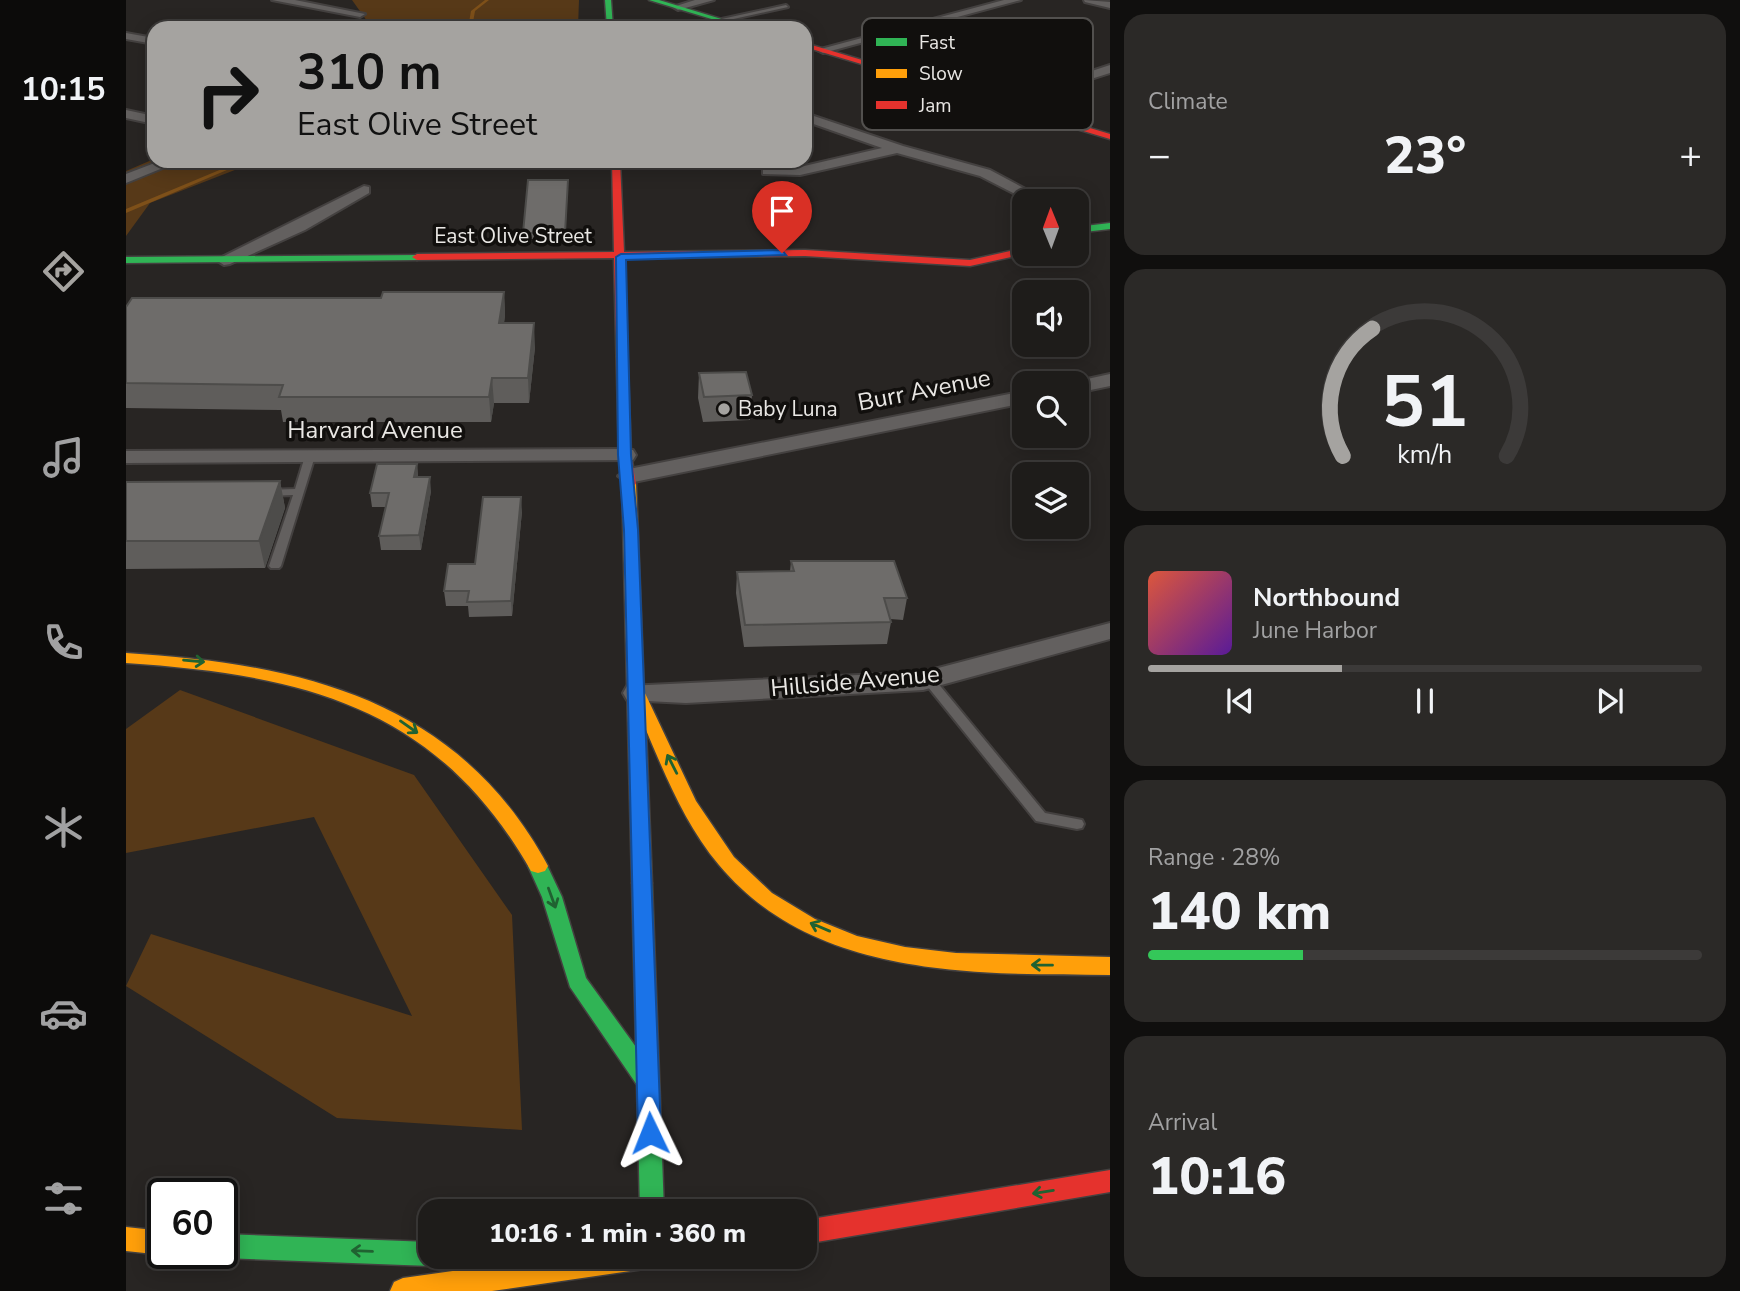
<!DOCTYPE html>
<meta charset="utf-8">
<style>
:root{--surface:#1e1c1a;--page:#2b2927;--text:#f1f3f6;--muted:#a1a1a2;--line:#3c3a39;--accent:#a5a3a0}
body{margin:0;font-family:"Nunito Sans",sans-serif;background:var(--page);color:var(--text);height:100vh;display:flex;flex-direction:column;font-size:26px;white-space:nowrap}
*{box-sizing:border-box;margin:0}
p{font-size:23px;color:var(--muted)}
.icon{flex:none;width:38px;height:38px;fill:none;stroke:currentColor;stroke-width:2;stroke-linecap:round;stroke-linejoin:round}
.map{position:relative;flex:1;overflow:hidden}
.sheet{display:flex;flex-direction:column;gap:14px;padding:14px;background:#100f0e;width:630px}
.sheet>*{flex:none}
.hud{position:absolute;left:21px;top:21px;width:665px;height:147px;border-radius:21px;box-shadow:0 4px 18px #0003,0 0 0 2px var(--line);background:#a5a3a0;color:#111;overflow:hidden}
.needle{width:46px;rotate:359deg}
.fabs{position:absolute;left:886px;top:189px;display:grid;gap:14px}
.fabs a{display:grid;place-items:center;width:77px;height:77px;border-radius:14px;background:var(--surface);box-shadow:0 4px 18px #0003,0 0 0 2px var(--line);font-size:35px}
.speed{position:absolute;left:21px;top:1178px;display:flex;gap:14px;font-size:35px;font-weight:700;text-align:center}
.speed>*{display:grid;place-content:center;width:91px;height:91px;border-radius:50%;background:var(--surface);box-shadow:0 4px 18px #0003,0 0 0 2px var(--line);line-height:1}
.speed .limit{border:4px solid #111;border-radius:10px;background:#fff;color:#111}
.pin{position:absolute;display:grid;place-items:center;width:60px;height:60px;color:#fff;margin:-72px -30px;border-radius:50% 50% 50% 0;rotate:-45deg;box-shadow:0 0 7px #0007}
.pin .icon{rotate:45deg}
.me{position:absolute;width:77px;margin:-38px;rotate:358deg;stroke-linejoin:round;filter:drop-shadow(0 0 5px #0008)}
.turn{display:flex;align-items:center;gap:24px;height:147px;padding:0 35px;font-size:32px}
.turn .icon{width:91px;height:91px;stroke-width:2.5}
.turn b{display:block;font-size:49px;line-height:60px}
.big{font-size:52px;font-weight:800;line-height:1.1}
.sheet .tile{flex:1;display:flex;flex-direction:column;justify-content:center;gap:10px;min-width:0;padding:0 24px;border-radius:21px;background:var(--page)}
.sheet .dial{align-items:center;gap:0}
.dial svg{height:182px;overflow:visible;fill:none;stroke:var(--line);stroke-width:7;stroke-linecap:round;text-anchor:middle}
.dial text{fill:var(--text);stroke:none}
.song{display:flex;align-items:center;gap:21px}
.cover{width:84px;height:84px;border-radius:10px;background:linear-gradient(135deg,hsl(10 70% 55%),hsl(270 70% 35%))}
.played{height:7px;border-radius:4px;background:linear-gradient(90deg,var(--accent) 35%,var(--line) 35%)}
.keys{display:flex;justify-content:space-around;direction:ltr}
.heat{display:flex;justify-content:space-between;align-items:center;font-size:38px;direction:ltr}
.charge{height:10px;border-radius:5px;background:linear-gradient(90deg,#34c759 28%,var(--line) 0)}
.trip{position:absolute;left:292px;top:1199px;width:399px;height:70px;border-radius:21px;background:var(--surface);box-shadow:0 4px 18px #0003,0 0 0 2px var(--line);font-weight:800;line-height:70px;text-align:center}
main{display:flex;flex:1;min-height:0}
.tabs{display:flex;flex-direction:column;width:126px;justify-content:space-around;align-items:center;background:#0c0b0a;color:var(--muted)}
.tabs .icon{width:49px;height:49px}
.tabs .current{color:var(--accent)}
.tabs b{font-size:32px;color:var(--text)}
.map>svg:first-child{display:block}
</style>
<main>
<nav class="tabs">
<b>10:15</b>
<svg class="icon current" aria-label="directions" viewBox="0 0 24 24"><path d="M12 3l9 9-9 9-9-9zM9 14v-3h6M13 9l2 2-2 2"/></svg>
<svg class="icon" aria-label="music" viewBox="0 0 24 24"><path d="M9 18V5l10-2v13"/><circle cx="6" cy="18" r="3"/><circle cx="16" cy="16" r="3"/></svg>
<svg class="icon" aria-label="phone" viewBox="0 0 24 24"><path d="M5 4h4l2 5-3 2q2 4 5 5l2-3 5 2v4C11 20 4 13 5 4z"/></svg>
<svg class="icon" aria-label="climate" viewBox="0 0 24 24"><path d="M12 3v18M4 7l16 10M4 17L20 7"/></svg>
<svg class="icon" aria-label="car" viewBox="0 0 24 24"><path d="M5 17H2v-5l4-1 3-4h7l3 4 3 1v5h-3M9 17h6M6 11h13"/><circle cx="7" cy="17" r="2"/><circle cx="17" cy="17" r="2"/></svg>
<svg class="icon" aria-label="filters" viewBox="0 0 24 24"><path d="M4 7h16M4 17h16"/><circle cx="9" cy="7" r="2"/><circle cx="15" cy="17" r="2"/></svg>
</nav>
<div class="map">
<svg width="984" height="1291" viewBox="0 0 984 1291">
<rect width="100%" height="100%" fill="#282523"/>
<!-- green -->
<path fill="#573918" d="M226,0h227l-1,28h-206z
M28,159v2h104l-108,42 -24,33v-65z
M54,690l234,85 98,140 10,215 -185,-12 -211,-132 25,-52 261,82 -98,-199 -188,36v-124z"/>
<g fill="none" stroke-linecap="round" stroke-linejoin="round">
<!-- stream -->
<path fill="#7e5019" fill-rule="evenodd" d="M359,0h4l-14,11 -3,17h-4l3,-17z
M115,161h7l-122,52v-4z"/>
<defs>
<path id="lane" d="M660,5l2,2 -68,15 -3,-2z
M184,453l5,3 -34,110 -2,2h-8l-2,-2 24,-71 -27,1 -5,-3 5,-3 29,-1 10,-33z
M802,675l4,1 113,137 37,7 2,4 -2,4 -5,1 -41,-8 -112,-139 -2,-3 2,-3z"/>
<path id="street" d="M146,0h23l70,14 -5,3z
M569,0h19l-36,10 -5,-3z
M878,0h17l-198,53 -6,-3z
M958,0l26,2v6l-25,-6z
M0,33l28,5v6l-28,-5z
M984,65v8l-107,34 -11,-3z
M0,110l28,6v8l-28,-6z
M679,113l98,33 87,24 58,31h-19l-49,-25 -83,-23 -97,22 -37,-1v-6l5,-1h32l82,-19 -77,-27z
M34,161h20l-54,22v-9z
M238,186l5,1v6l-64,37 -75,34 -6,1 -8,-5z
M984,374v12l-34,7v-10h-7z
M898,391v12l-395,80 -11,-7 11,-7z
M499,449l8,1 3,5 -3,5 -507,3v-12z
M984,623v16l-187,51 -237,13 -59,-3 -4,-7 4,-7 296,-14z"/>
<path id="fast" d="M479,0h6l2,28h-6z
M523,0h10l92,28h-10z
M984,223v6l-34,4v-6z
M295,255l1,2 -5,3 -291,3v-6z
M412,859l7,2 17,36 24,81 50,69 -4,-164 3,-5 7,-3 7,3 3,5 12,328h-24l-3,-126 -67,-98 -28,-90 -14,-31 3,-5z
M96,1234l208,8v14h11l-2,7 -9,3 -208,-8 -9,-5h9z"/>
<path id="slow" d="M503,480l7,4 8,207 52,110 38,56 38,36 43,26 42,17 48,11 51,6 154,4v18c-134,-1 -296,4 -391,-110 -33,-39 -53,-88 -73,-135l6,153 -3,5 -7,3 -7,-3 -3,-5 -10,-399z
M0,653c175,11 332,46 422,213l-3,5 -7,2 -7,-2c-94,-165 -227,-196 -405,-208z
M0,1227l37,4v22h6l-6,2 -37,-4z
M433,1256h104l-3,9 -9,3 -159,23h-102l4,-9 9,-4z"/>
<path id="jam" d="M679,43l305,91v5l-305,-92z
M486,161h8l4,91 181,-2 165,10 54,-12 1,6 -55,12 -165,-10 -181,2 7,197 5,29 -7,4 -7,-4 -3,-29 -5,-197 -197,2 -5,-3 5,-3 197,-2z
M984,1170v22l-305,52v-24z"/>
</defs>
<!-- lane casing -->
<use href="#lane" stroke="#444140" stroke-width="4"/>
<!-- street casing -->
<use href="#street" stroke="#444140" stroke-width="4"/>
<!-- fast casing -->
<use href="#fast" stroke="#444140" stroke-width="3"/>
<!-- slow casing -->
<use href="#slow" stroke="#444140" stroke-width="3"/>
<!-- jam casing -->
<use href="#jam" stroke="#444140" stroke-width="3"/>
<!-- lane -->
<use href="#lane" fill="#63605f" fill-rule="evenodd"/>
<!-- street -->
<use href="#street" fill="#63605f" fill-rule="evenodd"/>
<!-- fast -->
<use href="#fast" fill="#30b455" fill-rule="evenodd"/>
<!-- slow -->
<use href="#slow" fill="#ff9f0a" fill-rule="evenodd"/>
<!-- jam -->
<use href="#jam" fill="#e5322d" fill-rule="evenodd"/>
</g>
<!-- wall -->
<path fill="#5f5d5b" d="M442,186l-3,53h-42v-6z
M378,292l1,23 -1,8 31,24 -6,56h-35l-3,19h-208l-2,-12 -155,-2v-101l255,-9z
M573,373l53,22 -2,25 -47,2 -5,-24z
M291,464l1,13 13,14 -10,59h-40l-2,-14 7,-29h-14l-2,-14z
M154,481l5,27 -20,60 -139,1v-87z
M396,511l-10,105 -43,1 -1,-11h-22l-2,-15 31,-27z
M665,561l116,37 -4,22 -13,-1 1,3 -4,22 -143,3 -8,-54 1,-21 53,-1z"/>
<!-- shaded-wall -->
<path fill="#4d4c4a" d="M378,292l1,23 -4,31 -2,-23z
M408,323l1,24 -6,56 -1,-25z
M366,378l2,25 -3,19 -2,-25z
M291,464l1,14 -4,-1z
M304,477l1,14 -10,59 -2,-15z
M154,481l5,27 -20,60 -6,-27z
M395,497l1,14 -10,105 -1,-15z"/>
<!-- building -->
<path fill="#6e6c6a" stroke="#4d4c4a" stroke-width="2" d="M402,180h40l-3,53h-42z
M257,292h121l-5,31h35l-6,55h-36l-3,19h-210l4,-12 -157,-2v-76l6,-9h249z
M620,372l6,23 -48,2 -5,-24z
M251,464h40l-3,13h16l-11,58 -40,1 10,-43h-19z
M154,481l-21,60h-133v-59z
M357,497h38l-10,104 -44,1 2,-11h-25l4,-27h27z
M665,561h103l13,37h-23l7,24 -146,3 -8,-53 57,-1z"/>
<!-- one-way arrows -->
<defs><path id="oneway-shaft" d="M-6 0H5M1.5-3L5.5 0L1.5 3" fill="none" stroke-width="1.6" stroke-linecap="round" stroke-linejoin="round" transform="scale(1.75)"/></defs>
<g stroke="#206231">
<use href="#oneway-shaft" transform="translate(68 661) rotate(5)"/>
<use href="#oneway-shaft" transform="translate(283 727) rotate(35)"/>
<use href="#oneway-shaft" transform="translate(546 764) rotate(-117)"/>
<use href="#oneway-shaft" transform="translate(426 898) rotate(70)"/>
<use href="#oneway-shaft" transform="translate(694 927) rotate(-157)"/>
<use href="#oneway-shaft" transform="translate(916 965) rotate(-179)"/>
<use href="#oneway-shaft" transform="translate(917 1192) rotate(171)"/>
<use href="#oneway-shaft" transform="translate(236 1251) rotate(-178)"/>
</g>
<!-- route -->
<path fill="#1a73e8" stroke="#114b97" stroke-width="2" d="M656,250l4,5 -160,5 5,195 7,75 23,603 -3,8 -8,3 -8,-3 -4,-8 -14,-603 -6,-75 -2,-198 5,-3z"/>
<!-- markers -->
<circle fill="#a5a3a0" stroke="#110f0d" stroke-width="2.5" cx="598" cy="409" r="7"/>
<g text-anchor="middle" stroke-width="7" stroke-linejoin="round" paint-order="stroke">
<!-- far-street labels -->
<g font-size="21" fill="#e9e7e4" stroke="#110f0d">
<text x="387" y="243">East Olive Street</text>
</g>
<!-- far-poi labels -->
<g font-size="21" fill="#e9e7e4" stroke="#110f0d" text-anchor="start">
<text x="612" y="416">Baby Luna</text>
</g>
<!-- street labels -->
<g font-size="24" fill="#e9e7e4" stroke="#110f0d">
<text transform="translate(798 390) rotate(-11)" y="8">Burr Avenue</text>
<text x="249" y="438">Harvard Avenue</text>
<text transform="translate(729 681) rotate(-5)" y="8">Hillside Avenue</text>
</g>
</g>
<!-- legend -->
<rect x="736" y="18" width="231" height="112" rx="10" fill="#110f0d" stroke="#52504e" stroke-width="2"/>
<rect x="750" y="38" width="31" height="8" fill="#30b455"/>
<rect x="750" y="69" width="31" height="9" fill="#ff9f0a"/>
<rect x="750" y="101" width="31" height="8" fill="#e5322d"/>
<g font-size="19" fill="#e9e7e4">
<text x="793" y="49">Fast</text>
<text x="793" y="80">Slow</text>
<text x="793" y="112">Jam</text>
</g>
</svg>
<div class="fabs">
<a><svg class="needle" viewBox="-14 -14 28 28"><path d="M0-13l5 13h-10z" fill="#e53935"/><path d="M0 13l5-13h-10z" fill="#a1a1a2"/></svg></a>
<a><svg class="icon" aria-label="sound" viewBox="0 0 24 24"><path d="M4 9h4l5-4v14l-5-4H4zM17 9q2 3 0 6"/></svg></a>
<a><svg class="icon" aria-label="search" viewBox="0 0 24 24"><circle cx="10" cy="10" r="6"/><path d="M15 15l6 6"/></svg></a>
<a><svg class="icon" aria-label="layers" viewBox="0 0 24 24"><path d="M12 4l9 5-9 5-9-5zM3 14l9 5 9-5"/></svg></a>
</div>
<div class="speed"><div class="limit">60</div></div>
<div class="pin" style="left:656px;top:253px;background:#d93025"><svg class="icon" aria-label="arrive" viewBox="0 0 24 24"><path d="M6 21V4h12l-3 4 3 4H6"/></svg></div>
<svg class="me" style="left:524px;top:1133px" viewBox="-20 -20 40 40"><path d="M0-17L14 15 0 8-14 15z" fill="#1a73e8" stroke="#fff" stroke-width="4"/></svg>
<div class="trip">10:16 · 1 min · 360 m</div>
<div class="hud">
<div class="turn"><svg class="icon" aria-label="right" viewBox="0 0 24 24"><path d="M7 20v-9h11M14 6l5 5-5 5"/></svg><div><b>310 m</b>East Olive Street</div></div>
</div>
</div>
<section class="sheet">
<div class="tile"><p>Climate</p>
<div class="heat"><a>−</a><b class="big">23°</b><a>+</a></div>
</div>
<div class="tile dial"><svg viewBox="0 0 100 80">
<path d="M14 69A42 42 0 1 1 86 69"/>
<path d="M14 69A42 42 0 0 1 27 13" stroke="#a5a3a0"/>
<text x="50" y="56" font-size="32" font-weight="700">51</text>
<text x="50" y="72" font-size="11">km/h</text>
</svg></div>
<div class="tile">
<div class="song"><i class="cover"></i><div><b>Northbound</b><p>June Harbor</p></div></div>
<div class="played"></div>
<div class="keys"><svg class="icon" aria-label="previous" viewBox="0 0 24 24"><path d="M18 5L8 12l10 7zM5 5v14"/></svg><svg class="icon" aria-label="pause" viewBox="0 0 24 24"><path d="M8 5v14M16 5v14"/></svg><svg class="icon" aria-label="next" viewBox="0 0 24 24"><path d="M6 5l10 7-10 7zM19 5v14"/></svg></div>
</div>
<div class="tile"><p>Range · 28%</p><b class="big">140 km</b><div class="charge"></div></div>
<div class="tile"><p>Arrival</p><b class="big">10:16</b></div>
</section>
</main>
